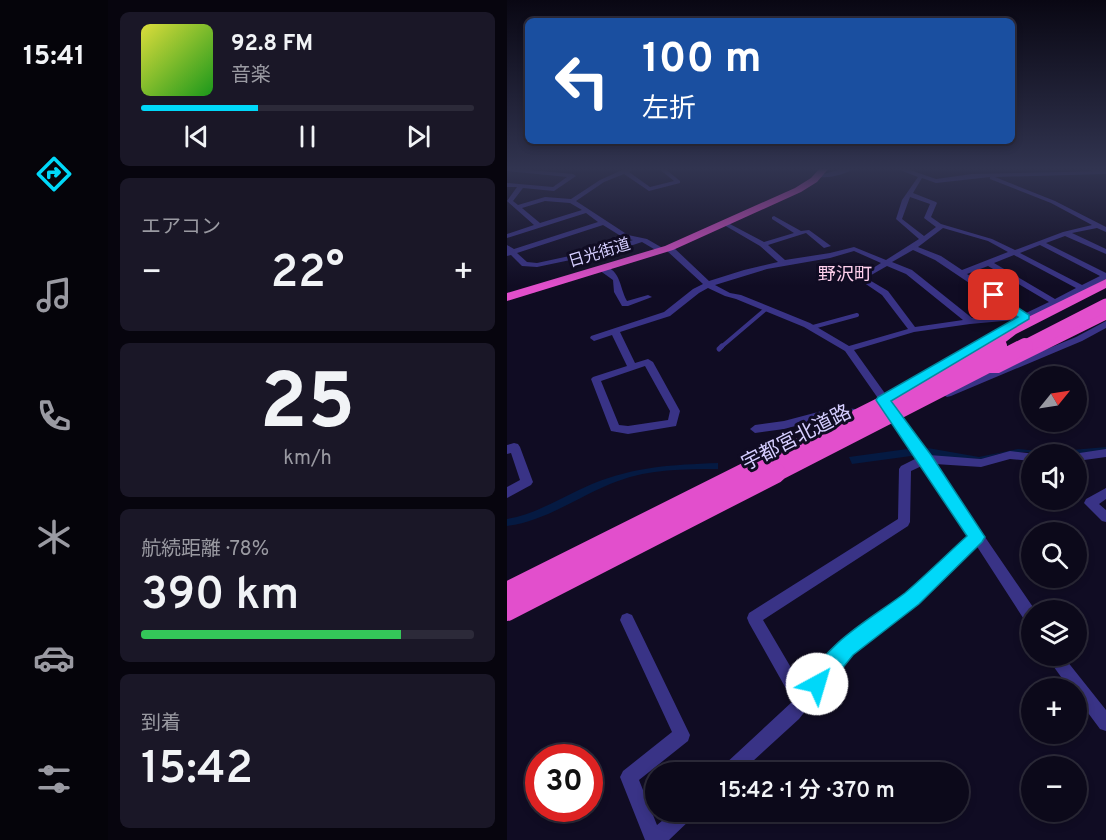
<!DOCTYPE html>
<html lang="ja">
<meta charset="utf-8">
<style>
:root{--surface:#0c091a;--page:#1a1727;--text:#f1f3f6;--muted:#9a9aa2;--line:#2c2a39;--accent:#00d8f9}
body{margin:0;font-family:Overpass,"Noto Sans JP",sans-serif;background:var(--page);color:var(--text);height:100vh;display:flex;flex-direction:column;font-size:22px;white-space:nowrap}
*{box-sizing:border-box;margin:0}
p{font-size:20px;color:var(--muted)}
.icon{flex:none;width:33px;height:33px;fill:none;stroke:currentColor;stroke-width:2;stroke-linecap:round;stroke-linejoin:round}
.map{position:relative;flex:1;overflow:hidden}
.side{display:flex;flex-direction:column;gap:12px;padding:12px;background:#07050e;width:399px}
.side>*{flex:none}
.guide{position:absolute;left:18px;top:18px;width:490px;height:126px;border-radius:9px;box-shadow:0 3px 9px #0003,0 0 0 2px var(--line);background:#1a4fa0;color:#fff;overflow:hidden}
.needle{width:39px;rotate:60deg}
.buttons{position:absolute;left:514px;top:366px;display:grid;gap:12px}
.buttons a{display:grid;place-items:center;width:66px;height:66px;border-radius:50%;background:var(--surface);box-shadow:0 3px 9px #0003,0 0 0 2px var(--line);font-size:30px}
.speed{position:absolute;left:18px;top:744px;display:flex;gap:12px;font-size:30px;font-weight:700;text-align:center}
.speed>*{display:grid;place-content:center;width:78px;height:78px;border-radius:50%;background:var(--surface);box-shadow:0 3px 9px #0003,0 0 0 2px var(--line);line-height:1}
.speed .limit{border:9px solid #d22;background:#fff;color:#111}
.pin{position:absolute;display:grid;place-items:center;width:51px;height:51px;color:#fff;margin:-26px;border-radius:12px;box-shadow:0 3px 9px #0006}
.me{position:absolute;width:66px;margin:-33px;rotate:39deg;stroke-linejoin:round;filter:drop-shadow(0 0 4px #0008)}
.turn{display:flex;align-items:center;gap:21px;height:126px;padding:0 18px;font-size:27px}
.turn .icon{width:78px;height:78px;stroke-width:2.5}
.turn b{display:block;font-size:42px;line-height:51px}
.big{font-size:45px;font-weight:600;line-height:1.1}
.side .card{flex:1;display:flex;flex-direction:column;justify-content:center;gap:9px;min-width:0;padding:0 21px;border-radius:9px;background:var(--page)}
.side .dial{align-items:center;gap:0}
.dial b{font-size:78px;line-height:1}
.song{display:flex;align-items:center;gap:18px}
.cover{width:72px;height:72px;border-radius:9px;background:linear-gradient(135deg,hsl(60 70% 55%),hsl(120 70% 35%))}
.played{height:6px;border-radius:3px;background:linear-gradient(90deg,var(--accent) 35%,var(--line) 35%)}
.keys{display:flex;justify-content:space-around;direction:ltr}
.heat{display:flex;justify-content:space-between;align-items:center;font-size:33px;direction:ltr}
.charge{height:9px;border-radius:4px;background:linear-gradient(90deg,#34c759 78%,var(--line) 0)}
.trip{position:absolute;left:138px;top:762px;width:324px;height:60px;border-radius:30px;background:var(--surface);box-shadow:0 3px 9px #0003,0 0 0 2px var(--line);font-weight:600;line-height:60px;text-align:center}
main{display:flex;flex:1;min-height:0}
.tabs{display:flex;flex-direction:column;width:108px;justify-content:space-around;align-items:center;background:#05040a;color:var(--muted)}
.tabs .icon{width:42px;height:42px}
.tabs .active{color:var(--accent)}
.tabs b{font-size:27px;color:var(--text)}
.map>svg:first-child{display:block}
</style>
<main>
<nav class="tabs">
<b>15:41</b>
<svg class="icon active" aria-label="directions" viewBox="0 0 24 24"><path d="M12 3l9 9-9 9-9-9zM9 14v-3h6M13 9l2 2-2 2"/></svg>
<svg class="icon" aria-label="music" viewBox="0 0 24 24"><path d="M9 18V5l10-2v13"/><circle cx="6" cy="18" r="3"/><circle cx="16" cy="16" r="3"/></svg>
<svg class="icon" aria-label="phone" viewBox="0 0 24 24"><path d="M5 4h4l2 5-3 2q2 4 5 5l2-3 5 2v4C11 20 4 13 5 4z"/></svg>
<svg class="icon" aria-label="climate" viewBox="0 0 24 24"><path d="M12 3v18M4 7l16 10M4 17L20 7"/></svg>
<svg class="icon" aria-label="car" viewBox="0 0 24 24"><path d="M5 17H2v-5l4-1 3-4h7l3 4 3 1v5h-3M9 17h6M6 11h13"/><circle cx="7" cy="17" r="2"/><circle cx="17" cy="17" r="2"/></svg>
<svg class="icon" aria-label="filters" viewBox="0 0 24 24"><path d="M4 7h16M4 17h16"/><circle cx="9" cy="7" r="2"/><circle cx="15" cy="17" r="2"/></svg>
</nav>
<section class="side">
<div class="card">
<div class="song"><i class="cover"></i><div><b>92.8 FM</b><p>音楽</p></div></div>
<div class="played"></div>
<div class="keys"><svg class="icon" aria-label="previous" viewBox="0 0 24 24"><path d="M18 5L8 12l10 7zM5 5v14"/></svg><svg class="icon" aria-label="pause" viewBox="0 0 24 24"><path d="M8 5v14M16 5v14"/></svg><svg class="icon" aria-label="next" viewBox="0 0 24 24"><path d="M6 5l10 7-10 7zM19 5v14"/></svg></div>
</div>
<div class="card"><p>エアコン</p>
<div class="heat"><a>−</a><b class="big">22°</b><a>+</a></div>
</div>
<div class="card dial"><b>25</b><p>km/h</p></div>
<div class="card"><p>航続距離 · 78%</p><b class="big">390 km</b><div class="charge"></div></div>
<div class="card"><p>到着</p><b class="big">15:42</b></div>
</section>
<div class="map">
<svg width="599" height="840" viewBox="0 0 599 840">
<rect width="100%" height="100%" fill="#100c23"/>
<!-- water -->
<path fill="#051a42" d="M415,447l57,10 39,-8 32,3 56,-5v3l-30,4 -57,-2 -18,1 -19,6 -71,-3 -59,8 -3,-7z
M211,463v6c-34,0 -68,0 -100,12 -38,14 -71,40 -111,45v-7c30,-5 57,-23 85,-35 45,-18 79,-19 126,-21z"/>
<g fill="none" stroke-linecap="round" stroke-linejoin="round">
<!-- service-far1 -->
<path stroke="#393386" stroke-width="4" d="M306,327l44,-12
M213,348l47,-40"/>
<!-- service -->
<path stroke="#393386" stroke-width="5" d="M212,349l3,-3"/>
<!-- minor -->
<path fill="#393386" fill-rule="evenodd" d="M0,168l66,6 3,2 -22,15 -31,-3 -10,13 5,4 27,-8 26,2 29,-19 22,-10 14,-2 -7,4 21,15 24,-6 -16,-13h6l16,13v2l-31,8 -25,-17 -20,8 -28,19 52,34 19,4 19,11 -7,2 -17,-10 -24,8 -81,17 -15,-1 -11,-11 -4,1v-11l7,4 84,-27 -12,-9 -79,25v-4l27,-9 -27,-24 10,-14h-10v-4l46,4 14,-10 -60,-6zM38,201l25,2 12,7 -42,13 -18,-15zM96,225l21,13 9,2 -17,6 -79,17 -10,-1 -10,-9z
M339,168h9c-10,6 -28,12 -39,8z
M388,168h9l32,11 36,-5 134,-3 -1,3 -110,3 60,24 51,26v5l-9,-4 -25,5 34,16v5l-41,-18 -19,7 60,30v6l-77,40 -99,57h-6l-2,-2 92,-54 -44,4 -56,8 -60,18 75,105 52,4 29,-8 26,3h-4v7l-22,-2 -29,8 -46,-3 100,146h-3v16l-5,-2 -51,-79 -59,58 -66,50 -52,66 -58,53h-20l2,-6 70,-65 -44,-78 -2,-5 2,-5 149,-94 1,-50 2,-3 18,-9 -74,-106 -41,-24 -68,-28 -11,-3 -17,-8 -9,5 -29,23 -50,16 15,31 13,-4 5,3 27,49 -4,15 -48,8 -17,-3 -20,-52 2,-2 34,-11 -15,-31 -18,6 -4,-3 1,-2 73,-24 29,-23 10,-5 -37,-34v-4h6l37,35 35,-11 34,-8 -18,-16 -36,-21v-2h4l36,19 30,-9 -22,-14v-2l2,-1 27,15 8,-1 22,16 -7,2 -18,-15 -38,12 17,15 45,-7 24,-6 32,13 33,-21 -23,-20 6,-19 16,-23zM483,177v2l61,24 41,22 -29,7 -48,18 -23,-11 -51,-15 -10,-7 6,-14 -1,-1 -23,-9 9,-15 14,5zM403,197l20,7 -6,14 12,9 -12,9 -22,-17zM436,228l45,13 20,11 -46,18 -21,-14 -23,-9zM533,245l60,31 -18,9 -62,-32zM406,250l22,10 82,55 -45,3 -60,-48 -20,-8zM347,251l27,12 -24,15 25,17 26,34 -59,17 -39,-23 -69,-28 -11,-2 -15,-8 52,-16 63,-11zM507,255l62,33 -21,11 -61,-36zM380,266l19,8 57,46 -48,7 -27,-36 -22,-13zM481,266l61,36 -23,11 -59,-39zM138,366l25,45 -2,9 -40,6 -9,-1 -18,-44zM417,465l45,70 -62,58 -66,50 -38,45 -40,-68 145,-94 2,-4 1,-51z
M92,266c22,0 20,21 28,35l21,-6 4,2 -24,9h-6l-8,-14 -1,-12 -14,-10z
M599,321v7l-24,13 -131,55 -4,1 -5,-3 1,-2 133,-55z
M330,407l18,2 5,4 -5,4 -18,-2 -53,14 -29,4 -5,-4 5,-4 29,-4z
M7,443l4,1 2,3 13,35 -2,3 -24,13v-11l13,-7 -9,-27 -4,1v-9z
M599,449v8l-29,4v-7h-4z
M599,488v11l-7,5 7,6v12l-4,-1 -18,-18 2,-4z
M120,613l5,2 58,120 -2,6 -49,39 18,45 16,-13h22l-3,6 -23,22h-24l-25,-63 3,-6 49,-39 -52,-112 2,-5z
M539,656h17l43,54v21l-6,-2 -23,-31v-10h-8z"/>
<!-- tertiary -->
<path fill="#393386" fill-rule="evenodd" d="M580,168l19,2v4l-18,-4z"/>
<!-- trunk -->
<path fill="#e24fcc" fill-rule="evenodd" d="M313,168h9l-12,14 -16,10 -128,58 -166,51v-8l158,-47 130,-58 16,-10z
M599,279v9l-90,46 -26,20h-10l-2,-3 28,-23z
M599,311v9l-107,53h-10l-2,-3 2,-3z"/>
<!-- trunk-bridge-far2 -->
<path stroke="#e24fcc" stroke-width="13" d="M489,348l4,-2
M515,348l84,-43"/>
<!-- trunk-bridge-far1 -->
<path stroke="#e24fcc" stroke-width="16" d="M235,475l257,-129
M267,475l251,-129"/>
<!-- trunk-bridge -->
<path stroke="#e24fcc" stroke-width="20" d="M0,592l238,-119
M0,611l269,-138"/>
</g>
<!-- sky -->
<linearGradient id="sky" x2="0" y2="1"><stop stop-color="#090713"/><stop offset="0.59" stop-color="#313450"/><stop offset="1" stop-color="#313450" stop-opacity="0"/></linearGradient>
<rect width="599" height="286" fill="url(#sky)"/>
<!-- route -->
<path fill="#00d8f9" stroke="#008ca2" stroke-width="1.5" d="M487,292l35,23v4l-138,82 40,54 54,82 -3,5 -63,62 -66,51 -29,36 -7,3 -7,-3 -3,-7c16,-40 65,-66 98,-91 21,-18 41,-38 62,-57l-91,-136 2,-3 140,-80 -28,-20v-4z"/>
<g text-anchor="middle" stroke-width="6" stroke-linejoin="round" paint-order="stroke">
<!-- far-street labels -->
<g font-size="16" fill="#d5ceff" stroke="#100c23">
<text transform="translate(92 252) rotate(-17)" y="6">日光街道</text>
</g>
<!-- far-quarter labels -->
<g font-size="18" fill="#ffd0ec" stroke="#100c23">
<text x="338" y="280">野沢町</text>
</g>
<!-- street labels -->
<g font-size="20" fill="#d5ceff" stroke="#100c23">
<text transform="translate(289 437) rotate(-27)" y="7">宇都宮北道路</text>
</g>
</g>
</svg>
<div class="buttons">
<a><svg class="needle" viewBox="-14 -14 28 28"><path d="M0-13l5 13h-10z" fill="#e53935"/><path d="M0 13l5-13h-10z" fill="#9a9aa2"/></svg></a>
<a><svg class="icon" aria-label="sound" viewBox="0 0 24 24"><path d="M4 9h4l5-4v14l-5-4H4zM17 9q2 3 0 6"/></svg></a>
<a><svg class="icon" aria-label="search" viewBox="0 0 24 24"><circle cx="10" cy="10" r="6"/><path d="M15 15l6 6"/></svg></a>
<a><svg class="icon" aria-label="layers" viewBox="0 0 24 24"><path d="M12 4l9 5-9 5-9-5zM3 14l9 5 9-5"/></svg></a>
<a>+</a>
<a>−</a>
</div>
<div class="speed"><div class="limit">30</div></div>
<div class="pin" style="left:487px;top:295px;background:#d93025"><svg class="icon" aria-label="arrive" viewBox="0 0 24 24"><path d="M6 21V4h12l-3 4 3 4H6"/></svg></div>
<svg class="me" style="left:310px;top:684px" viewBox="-20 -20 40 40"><circle r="19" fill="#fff"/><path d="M0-13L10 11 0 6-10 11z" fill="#00d8f9"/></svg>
<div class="trip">15:42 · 1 分 · 370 m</div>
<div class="guide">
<div class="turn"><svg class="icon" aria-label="left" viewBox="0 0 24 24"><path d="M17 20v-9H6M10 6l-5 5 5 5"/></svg><div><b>100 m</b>左折</div></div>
</div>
</div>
</main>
